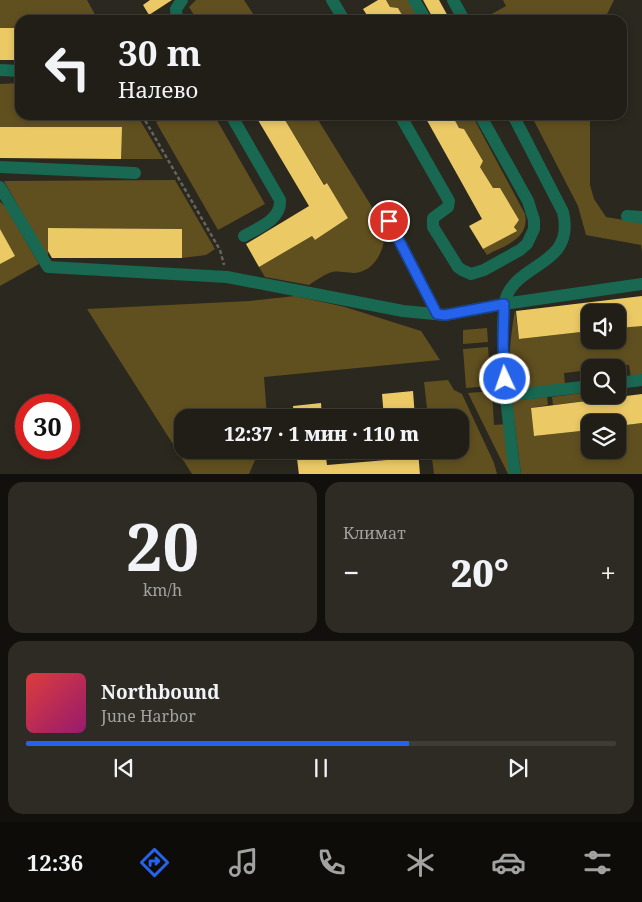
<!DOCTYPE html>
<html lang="ru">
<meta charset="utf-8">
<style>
:root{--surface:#201e17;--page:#2d2b24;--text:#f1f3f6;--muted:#a2a2a1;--line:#3d3c36;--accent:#2563eb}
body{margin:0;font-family:"Noto Serif",serif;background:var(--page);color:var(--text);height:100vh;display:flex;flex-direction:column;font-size:19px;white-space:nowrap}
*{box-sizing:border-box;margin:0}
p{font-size:16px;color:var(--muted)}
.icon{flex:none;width:28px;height:28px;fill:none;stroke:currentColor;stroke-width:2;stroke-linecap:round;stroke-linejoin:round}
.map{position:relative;height:474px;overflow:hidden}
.panel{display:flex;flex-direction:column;gap:8px;padding:8px;background:#12100d;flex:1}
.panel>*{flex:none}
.guide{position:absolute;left:15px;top:15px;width:612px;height:105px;border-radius:15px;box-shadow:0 2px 8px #0003,0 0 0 1px var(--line);background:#201e17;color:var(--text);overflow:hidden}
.tools{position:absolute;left:581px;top:304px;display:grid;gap:10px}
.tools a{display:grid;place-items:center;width:45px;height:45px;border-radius:10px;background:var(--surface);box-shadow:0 2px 8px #0003,0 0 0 1px var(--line);font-size:25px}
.speed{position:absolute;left:15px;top:394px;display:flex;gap:10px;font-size:25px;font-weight:700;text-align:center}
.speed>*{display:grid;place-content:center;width:65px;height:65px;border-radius:50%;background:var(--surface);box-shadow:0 2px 8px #0003,0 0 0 1px var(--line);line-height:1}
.speed .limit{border:8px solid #d22;background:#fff;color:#111}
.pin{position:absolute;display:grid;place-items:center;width:42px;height:42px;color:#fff;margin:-21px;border:2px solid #fff;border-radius:50%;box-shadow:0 1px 5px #0007}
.me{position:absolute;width:55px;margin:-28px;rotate:357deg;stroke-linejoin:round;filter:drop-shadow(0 0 4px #0008)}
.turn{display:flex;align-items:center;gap:18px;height:105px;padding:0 20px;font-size:22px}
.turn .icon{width:65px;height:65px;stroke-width:2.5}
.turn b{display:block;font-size:35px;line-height:42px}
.big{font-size:38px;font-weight:800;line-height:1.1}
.panel .tile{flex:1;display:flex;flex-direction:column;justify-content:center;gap:8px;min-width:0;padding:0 18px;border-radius:15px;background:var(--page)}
.panel .dial{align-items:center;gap:0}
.dial b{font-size:65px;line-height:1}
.song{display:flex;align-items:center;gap:15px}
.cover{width:60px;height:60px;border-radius:8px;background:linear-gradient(135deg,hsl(0 70% 55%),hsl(320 70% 35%))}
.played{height:5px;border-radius:2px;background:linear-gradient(90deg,var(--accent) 65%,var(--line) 65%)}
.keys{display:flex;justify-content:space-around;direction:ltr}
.heat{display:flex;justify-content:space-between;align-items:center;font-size:28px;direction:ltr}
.panel .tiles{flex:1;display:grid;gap:8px;grid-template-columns:1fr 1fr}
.tile:last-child{grid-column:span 2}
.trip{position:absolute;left:174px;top:409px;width:295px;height:50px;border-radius:15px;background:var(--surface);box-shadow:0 2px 8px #0003,0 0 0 1px var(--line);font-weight:800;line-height:50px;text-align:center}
.tab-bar{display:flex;height:80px;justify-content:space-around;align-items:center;background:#0d0c09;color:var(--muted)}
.tab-bar .icon{width:35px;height:35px}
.tab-bar .current{color:var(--accent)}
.tab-bar b{font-size:22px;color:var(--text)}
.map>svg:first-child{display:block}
</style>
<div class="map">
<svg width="642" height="475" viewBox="0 0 642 475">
<rect width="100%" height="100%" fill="#2b281f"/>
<!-- green -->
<path fill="#605020" d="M0,0h87l11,20h-78v8h-20z
M196,0h48l13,20h-60l-8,-13z
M386,0h23l11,20h-15l-7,-12 -8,-1z
M503,0h111l-10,20h-123l25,-14z
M20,83v32h117l26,44h-42v-32h-121v-43z
M169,115h45l51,89 -47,26 -62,-108z
M282,115h33l70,113c1,17 -7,39 -25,44 -10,3 -21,-3 -31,1 -7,3 -14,8 -20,12l-44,-8 -6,-10 53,-31 3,4 33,-22 -21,-35 -3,1z
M452,115h20l53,99c5,25 -21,32 -38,41l-4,-6 33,-18 -2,-4 5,-7 -26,-32 -13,-21 3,-6 -19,-32 -5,-1z
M531,115h59v70l4,14 12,18 36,6v29l-1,-7 -55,-10 -8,-29z
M175,180l40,69 -9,6 -24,3v-29l-133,-1 -1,30 -44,-77z
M0,202l5,4 34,58 -39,22z
M295,296l50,11 76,24 19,29 -176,17 3,40 -85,1v32h87l-14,10 -6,14h-57l-105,-165 163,-8z
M515,310l4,29 71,-8v9h28v-12l24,-3v52l-11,1 -2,-13 -39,3v2l-26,3 1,12 -55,8c-2,-30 0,-54 5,-83z
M487,328l1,14 -25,2v-14z
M488,347l3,39 -25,2 -3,-39z
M448,380l6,10 8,4 32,69 3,11h-63l-3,-24h29v-32l-32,-1 -4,-35z
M492,391l2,34 13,-1 6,50h-5l-40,-81z
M590,392l2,8 -39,5 -1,-8z
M547,397l1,8 -17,3 3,28 56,-6v20h28v-24l24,-3v51h-121l-9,-73z"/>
<!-- building -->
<path fill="#ebca66" d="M150,0h22l-23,15 -6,-10z
M378,0h8l4,7 8,1 7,12h-35l-7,-11z
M423,0h16l11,20h-16z
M0,28h20v32h-20z
M255,115h27l42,70 3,-2 21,35 -33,22 -3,-4 -53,31 -13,-23 63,-38z
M424,115h28l7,13 5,1 19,32 -3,6 13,21h7l19,32 -5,7 3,4 -34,18 -14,-23 13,-7z
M0,127h122l-1,32 -121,-1z
M48,228l134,1v29h-130l-4,-7z
M0,229l15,27 -15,8z
M642,296v30l-24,2v-16h-28v19l-71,8 -3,-28z
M413,391l2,27h-31l-2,-24z
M642,394v29l-24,3v-4h-28v8l-56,6 -3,-28z
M321,403l1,15h-28l-1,-12z
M296,450h29l2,15 60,-5v-10h31l2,25h-121z"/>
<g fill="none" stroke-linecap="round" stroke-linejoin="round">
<!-- path -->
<path stroke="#66645c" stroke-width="2.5" stroke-dasharray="4 2.5" stroke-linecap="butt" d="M142,115l78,135 4,15"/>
<!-- minor -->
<path stroke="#186852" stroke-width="12" d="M332,0l12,20
M414,0l12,20
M453,0l11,20
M177,20l-1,-11 6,-9
M0,70l20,1
M231,115l49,85c2,19 -22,28 -36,36
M400,115l49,86 -1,6 -15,11v9l25,40 4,3 9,4 13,-4 36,-20 7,-6 7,-15v-9l-6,-19 -48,-86
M513,115l50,97c12,52 -40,49 -56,83 -4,9 -3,20 -4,30 -1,50 6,100 12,150
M0,167l135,6
M0,187l48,80 179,10 176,34 42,4 59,-11 138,-20
M627,216l15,1
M389,221l48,93
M618,383l24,-3
M506,396l84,-10"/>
</g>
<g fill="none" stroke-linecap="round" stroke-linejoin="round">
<defs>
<path id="route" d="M389,221l48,93 8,1 59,-11 -1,41 2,34"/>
</defs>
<!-- route casing -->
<use href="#route" stroke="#184099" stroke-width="12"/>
<!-- route -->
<use href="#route" stroke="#2563eb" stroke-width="9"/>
</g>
</svg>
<div class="tools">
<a><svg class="icon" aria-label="sound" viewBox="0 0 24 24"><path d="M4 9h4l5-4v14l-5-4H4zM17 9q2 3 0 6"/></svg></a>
<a><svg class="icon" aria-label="search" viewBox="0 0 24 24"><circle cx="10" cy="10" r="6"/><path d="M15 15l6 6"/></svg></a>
<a><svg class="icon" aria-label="layers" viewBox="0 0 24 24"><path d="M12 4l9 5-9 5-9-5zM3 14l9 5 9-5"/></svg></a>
</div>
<div class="speed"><div class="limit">30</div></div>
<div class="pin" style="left:389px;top:221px;background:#d93025"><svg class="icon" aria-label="arrive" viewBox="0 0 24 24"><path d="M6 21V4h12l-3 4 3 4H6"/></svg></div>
<svg class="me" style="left:505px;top:379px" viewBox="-20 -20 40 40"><circle r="17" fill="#2563eb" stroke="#fff" stroke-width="3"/><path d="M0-11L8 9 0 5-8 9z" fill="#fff"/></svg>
<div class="trip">12:37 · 1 мин · 110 m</div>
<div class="guide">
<div class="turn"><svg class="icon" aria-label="left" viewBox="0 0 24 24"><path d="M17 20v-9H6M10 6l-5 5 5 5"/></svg><div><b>30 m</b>Налево</div></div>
</div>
</div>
<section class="panel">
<div class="tiles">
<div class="tile dial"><b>20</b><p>km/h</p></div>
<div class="tile"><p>Климат</p>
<div class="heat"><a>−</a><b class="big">20°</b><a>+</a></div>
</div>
<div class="tile">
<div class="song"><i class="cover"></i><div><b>Northbound</b><p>June Harbor</p></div></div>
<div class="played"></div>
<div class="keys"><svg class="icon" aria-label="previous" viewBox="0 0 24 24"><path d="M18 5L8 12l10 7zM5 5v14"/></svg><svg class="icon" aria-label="pause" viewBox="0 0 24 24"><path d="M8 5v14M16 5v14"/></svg><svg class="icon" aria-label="next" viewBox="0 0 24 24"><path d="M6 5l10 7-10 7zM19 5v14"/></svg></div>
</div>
</div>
</section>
<nav class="tab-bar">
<b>12:36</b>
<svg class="icon current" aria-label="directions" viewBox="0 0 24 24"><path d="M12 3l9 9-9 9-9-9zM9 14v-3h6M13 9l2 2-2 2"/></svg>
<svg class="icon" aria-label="music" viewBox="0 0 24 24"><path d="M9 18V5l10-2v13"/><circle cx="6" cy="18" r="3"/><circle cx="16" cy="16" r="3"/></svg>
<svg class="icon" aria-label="phone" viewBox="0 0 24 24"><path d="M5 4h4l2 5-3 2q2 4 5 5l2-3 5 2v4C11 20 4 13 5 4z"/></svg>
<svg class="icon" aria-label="climate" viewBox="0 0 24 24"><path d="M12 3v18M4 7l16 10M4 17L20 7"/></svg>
<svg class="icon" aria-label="car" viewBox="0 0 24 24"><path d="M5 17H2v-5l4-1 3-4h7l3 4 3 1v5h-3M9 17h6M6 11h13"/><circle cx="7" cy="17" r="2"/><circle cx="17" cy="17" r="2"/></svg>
<svg class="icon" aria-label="filters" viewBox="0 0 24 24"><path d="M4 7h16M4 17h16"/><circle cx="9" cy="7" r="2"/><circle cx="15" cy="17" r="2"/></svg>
</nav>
